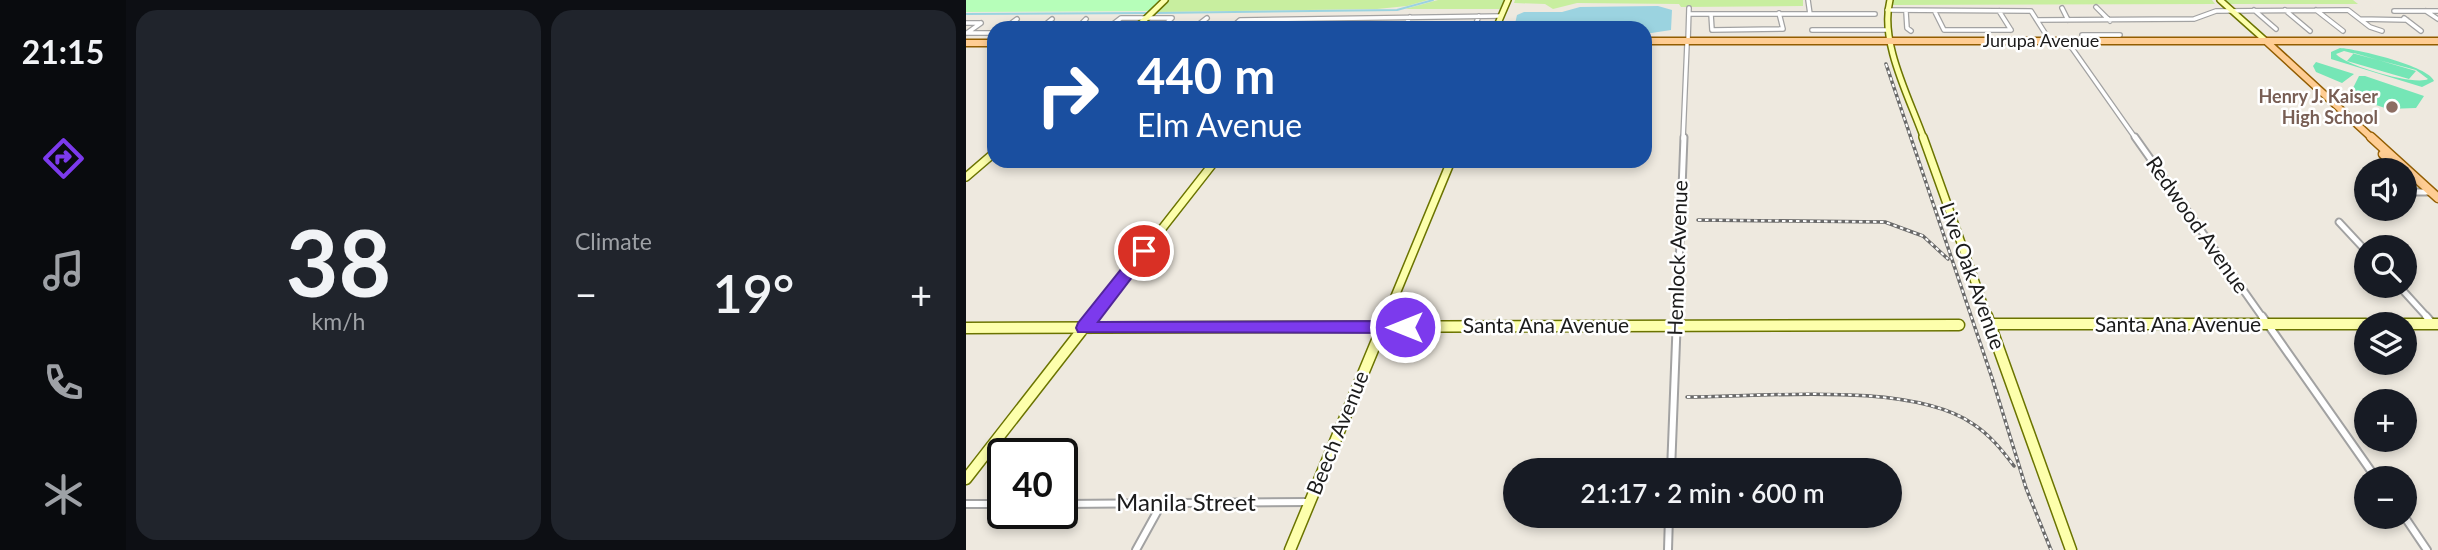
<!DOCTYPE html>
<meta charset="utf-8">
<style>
:root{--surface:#171b24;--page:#20242c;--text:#f1f3f6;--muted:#9ea1a6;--accent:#7c3aed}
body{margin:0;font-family:Lato,sans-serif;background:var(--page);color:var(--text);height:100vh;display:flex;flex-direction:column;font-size:26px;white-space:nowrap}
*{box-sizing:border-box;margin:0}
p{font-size:23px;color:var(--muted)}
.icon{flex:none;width:38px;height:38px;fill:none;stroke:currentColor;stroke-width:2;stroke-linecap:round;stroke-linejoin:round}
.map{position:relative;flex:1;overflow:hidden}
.side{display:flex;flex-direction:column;gap:10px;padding:10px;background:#0d0f14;width:840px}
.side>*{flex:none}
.guide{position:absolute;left:21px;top:21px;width:665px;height:147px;border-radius:21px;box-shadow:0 4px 10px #0003;background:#1a4fa0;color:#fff;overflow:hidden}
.fabs{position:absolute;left:1388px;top:158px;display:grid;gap:14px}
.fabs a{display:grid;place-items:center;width:63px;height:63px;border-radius:50%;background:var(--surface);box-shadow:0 4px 10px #0003;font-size:35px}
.speed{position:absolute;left:21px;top:438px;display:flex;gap:14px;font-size:35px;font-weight:700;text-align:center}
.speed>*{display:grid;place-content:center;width:91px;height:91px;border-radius:50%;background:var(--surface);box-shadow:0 4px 10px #0003;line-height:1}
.speed .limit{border:4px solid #111;border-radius:10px;background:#fff;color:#111}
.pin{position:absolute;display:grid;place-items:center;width:60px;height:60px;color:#fff;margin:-30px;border:4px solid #fff;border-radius:50%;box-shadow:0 2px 7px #0007}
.me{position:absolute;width:77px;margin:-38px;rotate:270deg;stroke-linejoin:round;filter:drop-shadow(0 0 5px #0008)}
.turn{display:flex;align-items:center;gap:24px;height:147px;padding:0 35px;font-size:32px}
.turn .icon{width:91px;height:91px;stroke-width:2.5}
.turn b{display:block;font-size:49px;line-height:60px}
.big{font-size:52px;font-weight:600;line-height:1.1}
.side .card{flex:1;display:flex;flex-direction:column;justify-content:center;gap:10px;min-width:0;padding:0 24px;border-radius:21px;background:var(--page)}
.side .dial{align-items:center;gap:0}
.dial b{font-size:91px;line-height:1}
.heat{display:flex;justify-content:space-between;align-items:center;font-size:38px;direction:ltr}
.side .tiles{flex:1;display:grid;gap:10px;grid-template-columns:repeat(2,1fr)}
.trip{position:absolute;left:537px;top:458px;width:399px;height:70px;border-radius:35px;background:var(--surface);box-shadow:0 4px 10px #0003;font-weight:600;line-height:70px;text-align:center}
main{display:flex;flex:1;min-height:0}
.tabs{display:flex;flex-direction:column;width:126px;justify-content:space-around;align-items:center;background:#090b0e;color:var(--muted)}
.tabs .icon{width:49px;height:49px}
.tabs .active{color:var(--accent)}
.tabs b{font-size:32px;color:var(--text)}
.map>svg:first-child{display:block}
</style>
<main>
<nav class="tabs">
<b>21:15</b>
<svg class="icon active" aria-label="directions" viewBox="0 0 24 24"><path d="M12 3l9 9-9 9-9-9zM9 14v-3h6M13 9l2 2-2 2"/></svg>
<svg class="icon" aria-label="music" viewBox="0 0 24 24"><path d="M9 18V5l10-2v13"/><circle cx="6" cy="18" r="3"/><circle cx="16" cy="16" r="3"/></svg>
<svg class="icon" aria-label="phone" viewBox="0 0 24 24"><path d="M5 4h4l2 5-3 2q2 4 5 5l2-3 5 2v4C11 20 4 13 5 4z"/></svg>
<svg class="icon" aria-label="climate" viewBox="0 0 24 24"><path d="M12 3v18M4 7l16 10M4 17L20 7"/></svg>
</nav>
<section class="side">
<div class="tiles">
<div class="card dial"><b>38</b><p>km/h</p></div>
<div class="card"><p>Climate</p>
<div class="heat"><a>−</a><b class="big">19°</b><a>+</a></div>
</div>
</div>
</section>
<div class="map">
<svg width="1472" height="550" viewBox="0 0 1472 550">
<rect width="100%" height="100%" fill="#eee9df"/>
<!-- grass -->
<path fill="#c8ee9f" d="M202,0h260l-21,6 -30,3 -221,3z
M472,0h66l-4,9h-95z
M549,0h288v6l-122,1 -2,-3 -102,-1 -24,6 -8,-5 -31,-1z
M928,0h318l3,4 -323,1z
M1258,0h129l5,4h-129z"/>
<!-- park -->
<path fill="#b6feb9" d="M0,0h195l-11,11 -184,1z"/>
<!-- pitch -->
<path fill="#75e6b6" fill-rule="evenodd" d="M1374,48c17,1 89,18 94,33l-12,6 -91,-28v-7zM1378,51l72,19 12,9c-12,7 -82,-13 -92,-25z
M1388,53l62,18 -7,8 -62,-18z
M1350,62l38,12 -12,9 -26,-11 -3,-6z
M1393,76h6l59,20 -8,12 -28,1 -39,-13z"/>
<!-- water -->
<path fill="#9bd3e0" d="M692,6l14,4 -1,20 -26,4v-6h-131l3,-13 7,-3h38l18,-5z"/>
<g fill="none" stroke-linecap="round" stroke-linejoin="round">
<!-- stream -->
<path stroke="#9bd3e0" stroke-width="2" d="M190,13l241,-3 36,-10
M0,14l181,-1"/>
<defs>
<path id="street-far2" d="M842,0l2,14
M1130,7l14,14
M1096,8l6,12
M921,10l144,1 14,22
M1288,10l22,19
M1319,10l25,21
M1350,10l27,21
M1033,11l12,19
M1428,11h44
M1460,11l12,8
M940,12l1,16 4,3
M969,12l9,18h67
M723,14h186
M745,14l1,16 71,-1 -4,-16
M1438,18l17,13
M1394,19l47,1
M1071,20l157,-1 22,-8 132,-1 22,17 12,4
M0,23h15
M39,28l12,-9
M75,28l11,-9
M111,28l9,-9
M142,28l13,-10h51l-11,10
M228,28l13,-10
M265,28l9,-8 261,-4
M438,28l6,-11
M508,28l5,-12
M846,30h75
M1,33h27
M1,33l14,-10
M1116,35h38
M722,41l1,-33
M1101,41l69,98
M717,139l4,-95"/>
<path id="street-far1" d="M1169,137l128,181
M1438,192h28
M1373,222l27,29
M1432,285l30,33
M711,318l7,-181"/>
<path id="street" d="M1296,316l114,162
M1460,316l7,8
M705,471l6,-155
M0,504h37
M96,504l247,-2
M1438,516l23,34
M170,550l26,-47
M702,550l1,-34"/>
<path id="secondary-far2" d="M924,0c-11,42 20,99 34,139
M1254,0l47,42
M170,28l29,-28
M530,28l12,-28"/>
<path id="secondary-far1" d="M957,137l65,181
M0,177l28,-24
M126,318l123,-157
M420,318l65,-157"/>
<path id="secondary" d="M1021,316l84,234
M1024,324h376
M1438,324h34
M0,328l993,-3
M0,479l127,-163
M324,550l97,-234"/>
<path id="primary-far1" d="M679,41h793
M1301,42l106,97
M0,43h28"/>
<path id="primary" d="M1405,137l67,61
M1417,154l16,16"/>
</defs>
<!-- street-far2 casing -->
<use href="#street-far2" stroke="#a2a2a2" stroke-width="6"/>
<!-- street-far1 casing -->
<use href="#street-far1" stroke="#a2a2a2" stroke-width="9"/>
<!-- street casing -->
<use href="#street" stroke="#a2a2a2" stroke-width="10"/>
<!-- secondary-far2 casing -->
<use href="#secondary-far2" stroke="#6b7400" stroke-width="8"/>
<!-- secondary-far1 casing -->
<use href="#secondary-far1" stroke="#6b7400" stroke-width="10"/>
<!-- secondary casing -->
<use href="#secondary" stroke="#6b7400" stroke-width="13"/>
<!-- primary-far1 casing -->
<use href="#primary-far1" stroke="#925d00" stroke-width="9"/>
<!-- primary casing -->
<use href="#primary" stroke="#925d00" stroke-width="11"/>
<!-- street-far2 -->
<use href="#street-far2" stroke="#fff" stroke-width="3.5"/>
<!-- street-far1 -->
<use href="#street-far1" stroke="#fff" stroke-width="5"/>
<!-- street -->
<use href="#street" stroke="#fff" stroke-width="6"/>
<!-- secondary-far2 -->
<use href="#secondary-far2" stroke="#fdffac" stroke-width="5"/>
<!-- secondary-far1 -->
<use href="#secondary-far1" stroke="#fdffac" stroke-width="7"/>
<!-- secondary -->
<use href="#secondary" stroke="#fdffac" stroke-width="10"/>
<!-- primary-far1 -->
<use href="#primary-far1" stroke="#ffcd93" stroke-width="6"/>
<!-- primary -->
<use href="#primary" stroke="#ffcd93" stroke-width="8"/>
<defs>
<path id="rail" d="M920,64l106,314 34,110 25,62
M732,220l187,2 38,14 25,23
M721,397c76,0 224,-16 286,27 17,11 29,26 41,42"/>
</defs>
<!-- rail casing -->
<use href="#rail" stroke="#696969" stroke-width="3.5"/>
<!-- rail -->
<use href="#rail" stroke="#fff" stroke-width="2" stroke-dasharray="3.5" stroke-linecap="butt"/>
</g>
<!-- route -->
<path fill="#7c3aed" stroke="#51269a" stroke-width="2" d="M178,246l8,5 -54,71 307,-1 9,6 -9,6 -327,-1 -2,-4 2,-5 60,-75z"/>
<!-- markers -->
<circle fill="#8d6e63" stroke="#fff" stroke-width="2.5" cx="1426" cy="107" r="7"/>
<g text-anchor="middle" stroke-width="5" stroke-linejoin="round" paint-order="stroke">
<!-- far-street labels -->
<g font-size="18" fill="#1b1b1b" stroke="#fff">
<text x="1075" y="47">Jurupa Avenue</text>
</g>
<!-- far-education labels -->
<g font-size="18" font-weight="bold" fill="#785e54" stroke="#fff" text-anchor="end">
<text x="1412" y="103">Henry J. Kaiser<tspan x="1412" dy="21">High School</tspan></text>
</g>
<!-- street labels -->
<g font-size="21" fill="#1b1b1b" stroke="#fff">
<text transform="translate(1231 225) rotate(55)" y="7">Redwood Avenue</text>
<text transform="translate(712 258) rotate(-88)" y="7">Hemlock Avenue</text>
<text transform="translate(1006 276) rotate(70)" y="7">Live Oak Avenue</text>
<text x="1212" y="332">Santa Ana Avenue</text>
<text x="580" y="333">Santa Ana Avenue</text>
<text transform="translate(372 433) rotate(-68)" y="7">Beech Avenue</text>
</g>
<!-- near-street labels -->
<g font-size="24" fill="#1b1b1b" stroke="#fff">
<text x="220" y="511">Manila Street</text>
</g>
</g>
</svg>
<div class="fabs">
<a><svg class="icon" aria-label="sound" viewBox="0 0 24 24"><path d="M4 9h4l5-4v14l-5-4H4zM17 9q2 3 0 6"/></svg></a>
<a><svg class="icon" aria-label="search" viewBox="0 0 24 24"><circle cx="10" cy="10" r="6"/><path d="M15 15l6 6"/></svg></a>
<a><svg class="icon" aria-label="layers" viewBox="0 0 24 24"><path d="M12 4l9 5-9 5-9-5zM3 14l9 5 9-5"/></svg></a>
<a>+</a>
<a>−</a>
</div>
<div class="speed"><div class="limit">40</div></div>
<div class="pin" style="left:178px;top:251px;background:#d93025"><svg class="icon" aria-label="arrive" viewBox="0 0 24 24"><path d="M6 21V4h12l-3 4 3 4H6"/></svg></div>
<svg class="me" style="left:439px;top:327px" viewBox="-20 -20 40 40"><circle r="17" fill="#7c3aed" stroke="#fff" stroke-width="3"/><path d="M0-11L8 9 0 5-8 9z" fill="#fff"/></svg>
<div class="trip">21:17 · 2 min · 600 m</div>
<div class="guide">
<div class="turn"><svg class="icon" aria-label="right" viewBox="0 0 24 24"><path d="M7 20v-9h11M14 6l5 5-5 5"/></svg><div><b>440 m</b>Elm Avenue</div></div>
</div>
</div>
</main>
